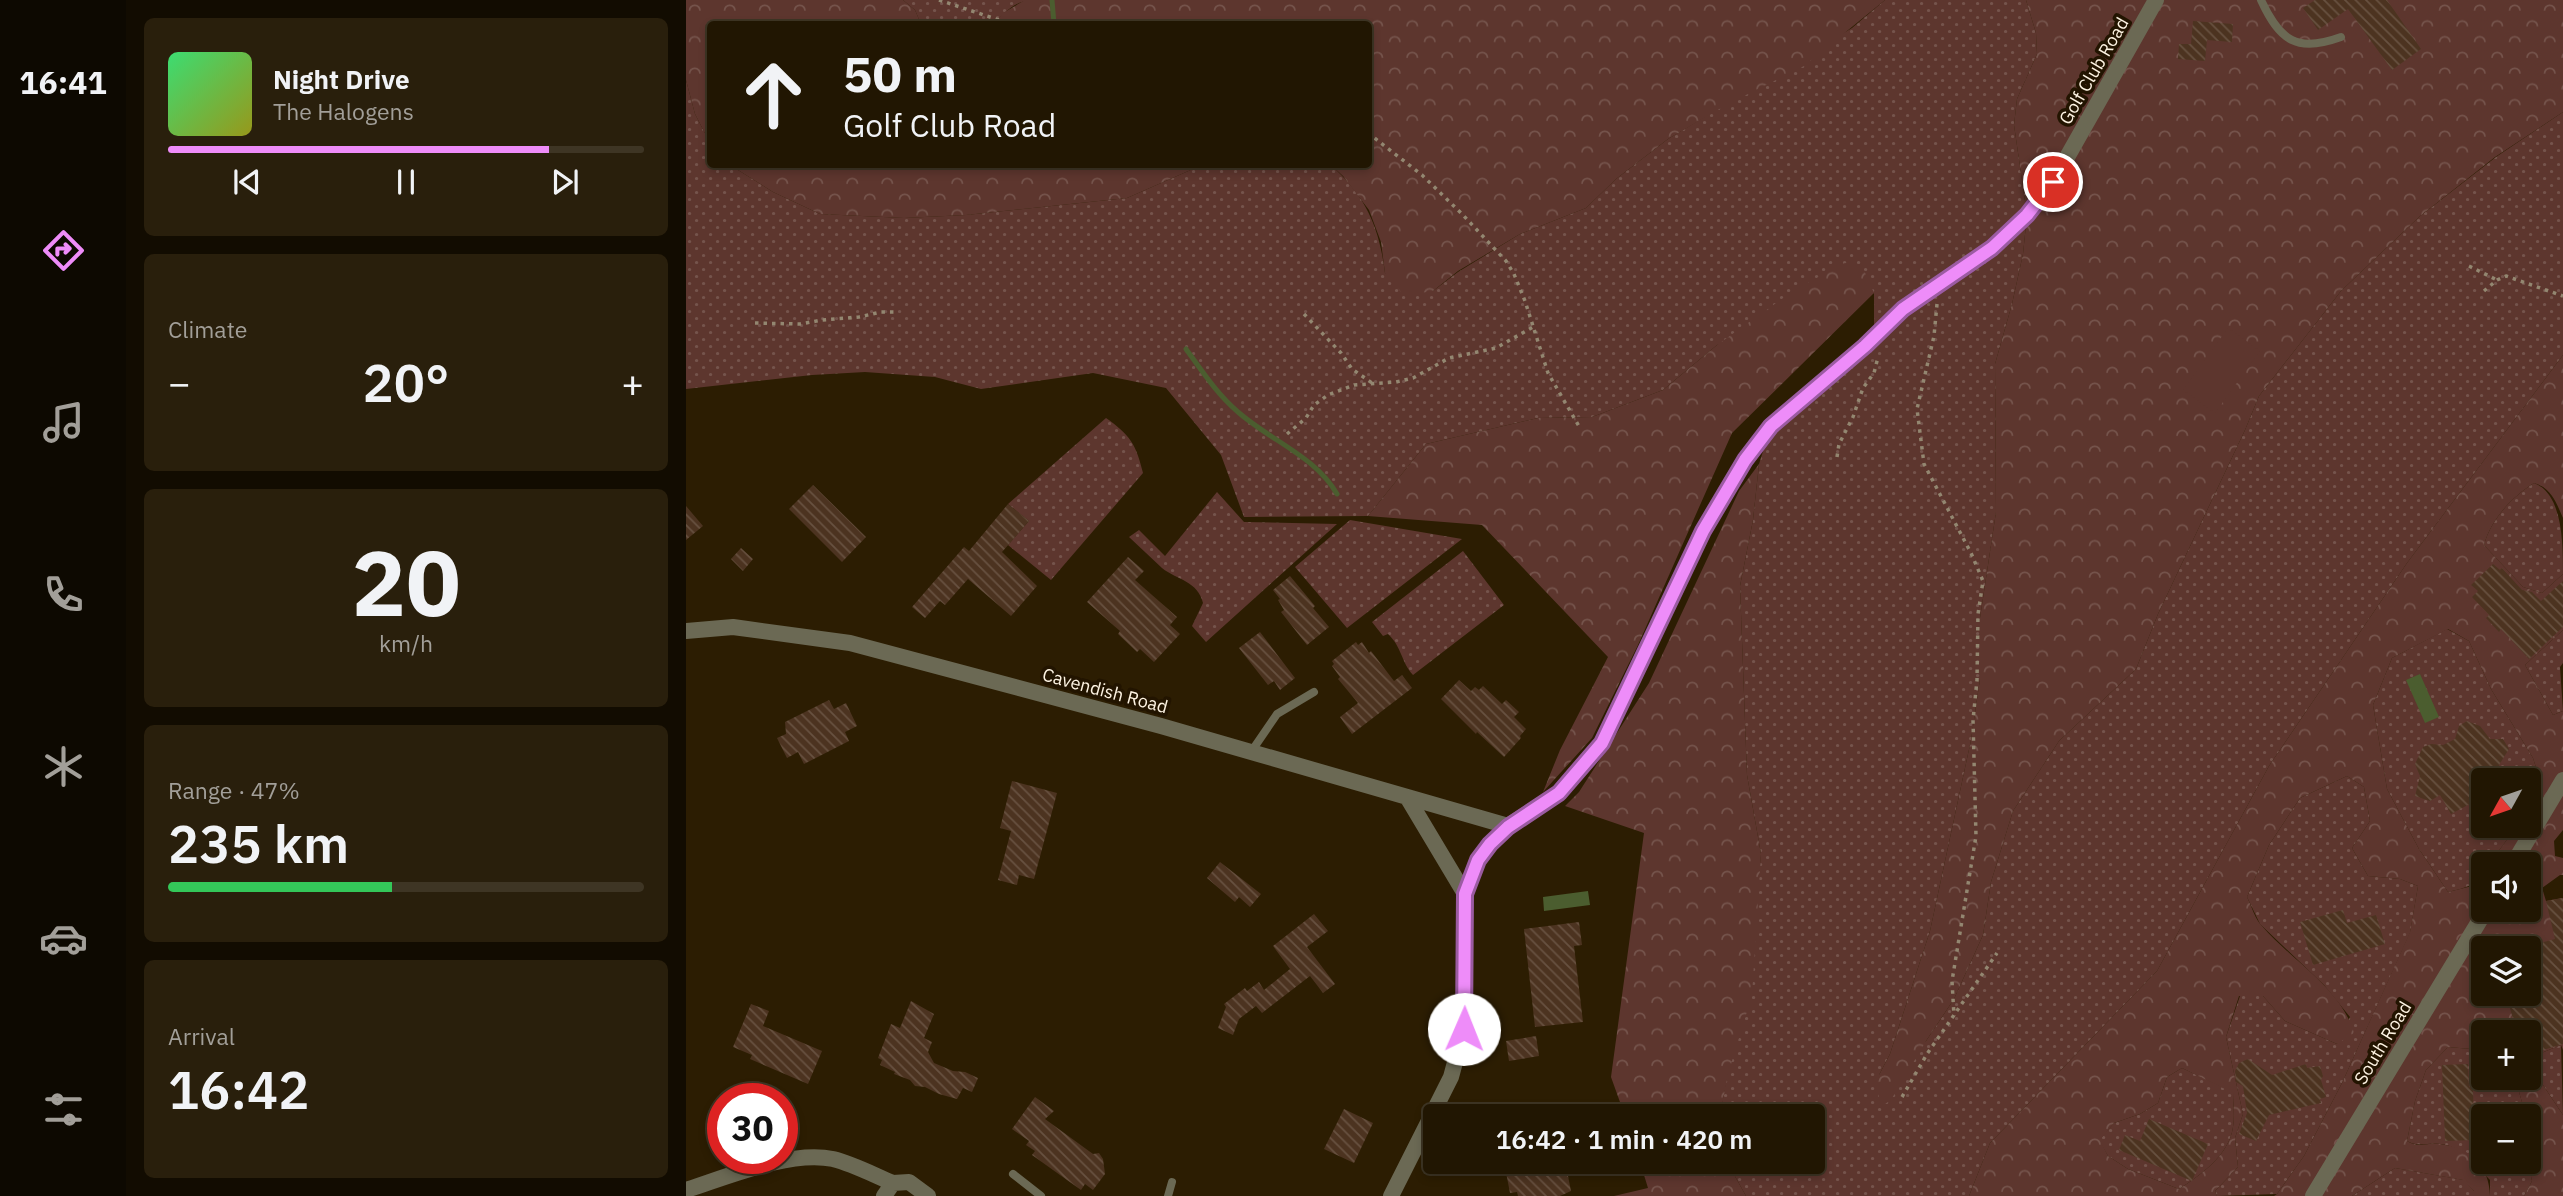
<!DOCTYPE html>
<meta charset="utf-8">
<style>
:root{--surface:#211602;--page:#291f0c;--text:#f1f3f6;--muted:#a29f99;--line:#3e3524;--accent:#ee8cf9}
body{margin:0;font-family:"IBM Plex Sans",sans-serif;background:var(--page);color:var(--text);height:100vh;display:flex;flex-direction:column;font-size:26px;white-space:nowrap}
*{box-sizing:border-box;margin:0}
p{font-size:23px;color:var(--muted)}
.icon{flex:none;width:38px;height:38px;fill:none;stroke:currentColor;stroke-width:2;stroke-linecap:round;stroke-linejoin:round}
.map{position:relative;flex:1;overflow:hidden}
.details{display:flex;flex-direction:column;gap:18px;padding:18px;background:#120c01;width:560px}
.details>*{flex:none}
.top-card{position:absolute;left:21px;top:21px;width:665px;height:147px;border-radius:7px;box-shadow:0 4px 10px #0003,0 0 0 2px var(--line);background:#211602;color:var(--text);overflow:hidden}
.needle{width:46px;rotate:230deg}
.fabs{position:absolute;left:1785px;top:768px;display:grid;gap:14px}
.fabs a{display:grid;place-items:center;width:70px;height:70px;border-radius:7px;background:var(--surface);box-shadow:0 4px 10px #0003,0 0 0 2px var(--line);font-size:35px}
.speed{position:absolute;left:21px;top:1083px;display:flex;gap:14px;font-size:35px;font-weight:700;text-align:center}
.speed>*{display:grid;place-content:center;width:91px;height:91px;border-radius:50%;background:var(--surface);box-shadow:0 4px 10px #0003,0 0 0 2px var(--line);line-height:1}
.speed .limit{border:10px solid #d22;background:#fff;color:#111}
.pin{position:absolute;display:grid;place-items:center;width:60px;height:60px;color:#fff;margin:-30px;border:4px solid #fff;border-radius:50%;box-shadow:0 2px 7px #0007}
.me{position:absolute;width:77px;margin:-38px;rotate:1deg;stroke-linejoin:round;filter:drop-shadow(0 0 5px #0008)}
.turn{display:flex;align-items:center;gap:24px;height:147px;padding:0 21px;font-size:32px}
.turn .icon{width:91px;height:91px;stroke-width:2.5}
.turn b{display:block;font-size:49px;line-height:60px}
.big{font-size:52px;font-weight:600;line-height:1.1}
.details .card{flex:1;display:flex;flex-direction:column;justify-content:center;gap:10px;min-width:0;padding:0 24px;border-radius:10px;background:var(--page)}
.details .dial{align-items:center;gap:0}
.dial b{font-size:91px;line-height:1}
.song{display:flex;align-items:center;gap:21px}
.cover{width:84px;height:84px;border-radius:10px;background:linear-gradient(135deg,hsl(140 70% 55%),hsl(60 70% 35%))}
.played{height:7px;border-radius:4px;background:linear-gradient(90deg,var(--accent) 80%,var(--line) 80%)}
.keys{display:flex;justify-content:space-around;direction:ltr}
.heat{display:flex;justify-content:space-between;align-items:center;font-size:38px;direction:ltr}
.charge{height:10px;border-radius:5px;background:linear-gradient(90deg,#34c759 47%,var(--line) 0)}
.trip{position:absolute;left:737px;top:1104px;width:402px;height:70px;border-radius:7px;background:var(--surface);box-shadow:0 4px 10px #0003,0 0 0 2px var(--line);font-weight:600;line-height:70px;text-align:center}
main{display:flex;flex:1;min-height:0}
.tabs{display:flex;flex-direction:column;width:126px;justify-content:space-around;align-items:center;background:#0d0901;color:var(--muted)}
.tabs .icon{width:49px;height:49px}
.tabs .on{color:var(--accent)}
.tabs b{font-size:32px;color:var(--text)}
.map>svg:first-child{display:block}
</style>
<main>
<nav class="tabs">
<b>16:41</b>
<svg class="icon on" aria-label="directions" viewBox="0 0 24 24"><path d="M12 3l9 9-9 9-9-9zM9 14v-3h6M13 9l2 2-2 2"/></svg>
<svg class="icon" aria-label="music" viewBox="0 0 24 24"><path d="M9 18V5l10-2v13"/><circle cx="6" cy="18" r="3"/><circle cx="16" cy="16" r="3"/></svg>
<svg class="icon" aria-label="phone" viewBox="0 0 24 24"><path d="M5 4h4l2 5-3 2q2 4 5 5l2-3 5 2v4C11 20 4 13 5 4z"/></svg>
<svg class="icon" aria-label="climate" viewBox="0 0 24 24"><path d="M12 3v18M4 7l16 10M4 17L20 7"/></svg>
<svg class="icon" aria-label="car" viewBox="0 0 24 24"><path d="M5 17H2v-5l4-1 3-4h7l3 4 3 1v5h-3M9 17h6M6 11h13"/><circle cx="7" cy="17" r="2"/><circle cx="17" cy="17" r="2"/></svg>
<svg class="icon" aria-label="filters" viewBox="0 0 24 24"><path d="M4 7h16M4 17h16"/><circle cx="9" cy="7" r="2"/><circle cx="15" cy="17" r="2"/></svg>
</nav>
<section class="details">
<div class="card">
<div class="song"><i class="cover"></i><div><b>Night Drive</b><p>The Halogens</p></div></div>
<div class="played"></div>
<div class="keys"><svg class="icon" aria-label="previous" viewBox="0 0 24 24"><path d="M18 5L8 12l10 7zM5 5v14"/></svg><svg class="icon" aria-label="pause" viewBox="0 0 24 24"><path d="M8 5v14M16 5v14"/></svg><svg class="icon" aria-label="next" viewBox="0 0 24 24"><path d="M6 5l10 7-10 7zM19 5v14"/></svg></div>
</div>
<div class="card"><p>Climate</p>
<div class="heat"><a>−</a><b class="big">20°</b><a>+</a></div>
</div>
<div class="card dial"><b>20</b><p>km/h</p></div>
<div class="card"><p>Range · 47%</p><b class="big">235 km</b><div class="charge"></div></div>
<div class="card"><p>Arrival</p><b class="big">16:42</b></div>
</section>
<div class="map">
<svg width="1877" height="1196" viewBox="0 0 1877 1196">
<defs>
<pattern id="grass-dots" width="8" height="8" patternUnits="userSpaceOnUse" patternTransform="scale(1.75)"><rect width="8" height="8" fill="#5d362e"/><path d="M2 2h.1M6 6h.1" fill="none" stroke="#75544c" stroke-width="1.8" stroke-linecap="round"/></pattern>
<pattern id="forest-crowns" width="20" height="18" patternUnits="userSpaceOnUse" patternTransform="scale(1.75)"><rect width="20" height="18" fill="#5d362e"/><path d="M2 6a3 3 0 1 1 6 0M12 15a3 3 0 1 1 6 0" fill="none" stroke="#75544c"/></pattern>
<pattern id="building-back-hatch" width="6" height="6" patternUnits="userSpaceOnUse" patternTransform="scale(1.75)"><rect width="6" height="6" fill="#4c3320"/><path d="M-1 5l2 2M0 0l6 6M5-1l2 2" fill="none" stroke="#675140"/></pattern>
</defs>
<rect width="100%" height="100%" fill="#2c1d02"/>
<!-- grass -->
<path fill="url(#grass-dots)" d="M217,0h128c-15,1 -28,13 -37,24h-73l-6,-14z
M1199,0h141l10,33 1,21 -20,45 -3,26 13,90 -4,39 -11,50 -17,60 1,148 -16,106v61l-9,61 -41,191 -40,123 -11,21 47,-34 28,-42 29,-64 8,-53 22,-71 46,-70 77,-72 22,-55 87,-184 14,-34 82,-105 78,-74 77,-60 67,-45v243l-156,208 -138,203 -112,205 -167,172 -21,53h-223l-19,-34h86v-46h-93l36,-208 5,-54 -14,-79 -7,-189 13,-66 6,-56 12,-38 94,-80 9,-19v-34l-157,52 -54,45 -71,27 -54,1 -112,26 -58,72 -124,1 -23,-62 -55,-67 -73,-15 -112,16 -46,-12 -70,-5 -53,3 -126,14v-309l9,34 15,29v21l20,1 43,27 47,22 84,4 62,-3 161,-17 75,-33h129c35,32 48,61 54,108l48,18 25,-19 62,-38 66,-26 30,-29 52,-40 184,-111z
M420,418c24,17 30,26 37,55l-92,107 -43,-35 21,-24 -21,-17z
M1848,483c29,11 29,61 29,91l-21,19 -19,-6 -39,-42c7,-26 28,-48 50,-62z
M531,492l27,30 93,2 -131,118 -14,-16 11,-23c-5,-22 -26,-23 -41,-35 -11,-10 -22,-21 -33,-31l10,-7 26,26z
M664,520l112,19 -115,89 -52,-61z
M777,551l41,54 -91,70c-12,-13 -11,-28 -25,-41l-5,2 -11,-14z
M1761,629l22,12 22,48 42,69 9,28 -13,21v-27h-46v46h34l-28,38h-6c0,21 -19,24 -35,28l-29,-43 -32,-60 -14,-84 19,-47z
M1877,630v33l-3,4 3,44 -10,4 -28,-50z
M1661,776l17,11 6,34 -18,27 16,28 32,3 18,7 -8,47 -68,150 -38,73 -27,38 -60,2 -2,-5 23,-24 -3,-29 8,-24 -17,-77 14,-41h23l22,25 52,23 13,-27 -26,-32 -64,-61 -13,-27 22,-52 31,-47z
M1843,1033l10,21 22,-9 2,70 -34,-51z
M1762,1047l35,3v28h32l11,38h-43v46h45l4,19 -8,15h-34v-16c-15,-16 -27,-34 -50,-36 -13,-2 -20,4 -33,-3l8,-40 11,-31z
M1496,1068l51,24c0,11 2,24 0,35 -4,28 -32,48 -54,62l-51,-20 -20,-13 -9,-16 15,-17 26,-9 18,-11 9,-26z
M1709,1168l69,12 10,11v5h-122z"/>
<!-- forest -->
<path fill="url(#forest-crowns)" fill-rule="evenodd" d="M0,0h217l12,10 6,14h-211v119l-15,-29 -9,-34z
M339,0h860l-81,66 -76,38 -60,35 -52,40 -30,29 -66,26 -62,37 -25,20 -19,3 -13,-2 -16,-19 -4,-31 -12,-32 -26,-34 -12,-11 37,-1v-140h-374l9,-11z
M1340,0h537v112l-68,45 -76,60 -78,74 -82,105 -14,34 -87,184 -22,55 -77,72 -46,70 -22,71 -8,53 -29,64 -28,42 -35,59 -9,6 -5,-15 2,-16 11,-21 40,-123 41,-191 9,-61v-61l16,-106 -1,-148 17,-60 11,-50 4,-39 -13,-90 3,-26 20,-45 -1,-21z
M337,165l10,2 30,-3 139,1 -75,33 -161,17 -62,3 -84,-4 -47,-22 -43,-27z
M1159,263l18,5 11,25 -142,140 -94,212 -46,93 -49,54 17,-42 48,-93 -126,-132 -114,-9 58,-72 112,-26 54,-1 71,-27 54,-45 79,-56z
M1877,355v163c-7,-16 -12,-30 -29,-35 -22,14 -43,36 -50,62l39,42 19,6 21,-19v56l-38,35 28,50 10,-4v119l-9,11 1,15 8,2v17h-3l-18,13 4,13 16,-3 1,2v150l-2,-5 -22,9 -12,-25 -21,-1 2,4h-25v18l-35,-3 -22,23 -11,31 -8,40c14,8 19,1 33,3 31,4 49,21 50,52h-16v-5l-11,-11 -68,-12 -43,28h-78l3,-2 27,-38 38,-73 68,-151 8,-46 -18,-7 -32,-3 -16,-28 18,-27 -6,-34 -17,-11 -47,22 -31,47 -22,52c5,10 8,22 15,29 30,35 79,62 92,107l-17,11 -52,-23 -22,-25h-24l-13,41 17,77 -8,24 3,29 -23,24 2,5h-248l21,-53 167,-172 112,-205 138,-203zM1762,629l21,12 22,48 42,69 9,28 -13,21v19h-12l-28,38h40v46h-46v-39l-11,15 -24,6 -29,-43 -32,-60 -14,-84 19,-47zM1797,948h46v46h-46zM1496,1068l51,25c0,10 2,23 0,34 -4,28 -32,48 -54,62l-51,-20 -20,-13 -8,-16 14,-17 26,-9 18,-11 9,-26z
M1073,464l-6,56 -13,66 7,189 14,79 -9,141 -24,79 -8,42h-95l-14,-39 33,-244 -79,-27 14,-14 70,-109 90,-192z
M1843,1064l34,51v81h-39l8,-15 -4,-19 1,-46h-3l-11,-38h14z
M954,1162h87l19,34h-132l34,-8z"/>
<!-- park -->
<path fill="#5d362e" d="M1542,328l32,23 -45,62 -32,-23z"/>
<!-- water -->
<path fill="#4b5d2f" d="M1734,674l19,43 -14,6 -19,-43z
M902,891l2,14 -46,6 -1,-14z"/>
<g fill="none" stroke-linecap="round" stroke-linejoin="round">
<!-- stream -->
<path stroke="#4b5d2f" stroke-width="5" d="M366,0l2,24
M500,349c16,22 31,45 52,63 33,29 77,44 99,82"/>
</g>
<!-- building -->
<path fill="url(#building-back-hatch)" d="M1629,0h72l34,49 -29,21 -44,-61 -30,21 -15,-22z
M1507,21l40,3 -1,18 -25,-2 -2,21 -27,-2 1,-15h12z
M127,485l53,52 -24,25 -53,-53z
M322,504l21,17 -27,31 35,34 -26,30 -43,-37 -23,26 -5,-4 -15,17 -13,-11 52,-60 5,4z
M0,506l17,20 -17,14z
M55,548l12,11 -10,12 -12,-12z
M442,557l16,14 -9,9 42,37 -7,8 10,9 -26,28 -14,-13 -3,3 -19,-18 2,-3 -33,-29z
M1807,564l7,6 2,-2 20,22 10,2 9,9 22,-20v46l-34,32 -28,-30 -2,3 -13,-14 3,-3 -17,-18 6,-6 -7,-6z
M604,576l25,30 -2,2 16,19 -22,18 -26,-33 3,-2 -6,-10 2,-1 -7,-9z
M574,632l35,46 -15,12 -6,-9 -6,4 -29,-37z
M670,642l2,3 4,-3 7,11 2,-2 23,30 8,-6 10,13 -60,46 -12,-17 18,-14 -20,-24 2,-2 -8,-11 2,-2 -2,-3z
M773,680l12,11 4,-4 4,3 4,-4 19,18 4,-4 13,12 -5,5 12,12 -6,7 1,2 -17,19 -27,-25 -1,2 -35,-35z
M143,700l5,9 12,-6 11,23 -12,6 4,9 -45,23 -6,-12 -11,6 -10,-20 9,-4 -1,-12z
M1781,721l13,5 10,13h13l6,10 -10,16 5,10 -11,5h-10v17l-32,17 -11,-19 -10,6 -15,-5 5,-20 -5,-12 8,-17 8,-3 12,1 12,-6 4,-13z
M326,781l45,12 -23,86 -15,-4 -2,10 -19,-5 13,-49 -11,-3z
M534,862l41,32 -11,13 -11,-10 -4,5 -28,-24z
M1877,898v146l-20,6 -9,-25 -16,-1 -5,-5 -7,-25h23v-48l26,-7 -9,-38z
M1657,910l4,13 29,-8 9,29 -72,21 -13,-43z
M628,914l14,17 -21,16 28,37 -12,9 -13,-17 -48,37 -6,-7 -17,13 -6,16 -15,-7 8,-21 -2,-3 21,-16 2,3 12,-9 5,8 26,-21 -17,-23z
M893,922l3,23 -8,1 9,76 -48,5 -11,-98z
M225,1001l23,13 -10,24 8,4 -4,10 6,11 19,8 12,1 13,6 -6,14 -9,-4 -6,11 -18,-5 -14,-7 -10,-1 -5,-6 -16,-6 1,-2 -15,-7 2,-5 -4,-2 13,-34 9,4z
M65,1004l18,7 -6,15 59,25 -14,33 -58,-25 2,-4 -19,-8z
M850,1036l3,20 -30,5 -3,-20z
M1562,1059l24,16 34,-11 1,4 13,-2 3,10 -2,4 5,17 -6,2 1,4 -52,12 -13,26 -17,-7 8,-21 -4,-27 -7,-4 -1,-11 4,-8z
M1782,1064l1,23 4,-1 1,54 -29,1 -3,-76z
M349,1097l19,14 -9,8 48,35 6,-1 4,6 2,15 -12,16 -8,-6 -4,6 -49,-35 3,-4 -9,-6 3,-4 -17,-12z
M658,1109l29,14 -19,40 -30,-14z
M1463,1119l59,25 -16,37 -73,-31 6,-15 15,6z
M818,1162h54l3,10 6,-1 4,20 -11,5h-42l-1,-4 -7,1z"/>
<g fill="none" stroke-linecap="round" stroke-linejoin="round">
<!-- path -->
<path stroke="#938771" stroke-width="3.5" stroke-dasharray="3.5 5" stroke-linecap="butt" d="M253,0l72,24
M682,133l54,42 40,39 44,47 8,13 11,27 23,72 32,55
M1783,266l28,14
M1798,291l13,-11 9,-4 57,20
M1251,304l-3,32 -17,73 7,55 47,89 12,28 -5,33 -1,66 -4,40 3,116 -24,145 2,35
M618,314l37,39 11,16 20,14
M69,323l45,1 22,-4 37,-3 22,-5h15
M601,434l19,-16 8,-13 14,-10 26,-10 42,-3 17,-4 36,-20 47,-10 37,-21
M1151,457l2,-13 14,-27 10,-29 11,-15 4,-16
M1216,1097l25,-43 70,-101"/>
<!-- service -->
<path stroke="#6b6954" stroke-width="8" d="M1575,0c19,41 36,53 80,37
M565,752l26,-38 37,-22
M327,1174l28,22
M482,1196l4,-14"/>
<!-- minor -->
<path stroke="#6b6954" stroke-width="16" d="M0,631l47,-4 117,16 311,83 347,100
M1827,864l50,-84
M779,894l13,-34 12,-16 18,-18 51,-33 43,-50 101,-212 42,-71 26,-34 94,-80 38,-37 89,-61 35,-33 26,-33 103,-182
M0,1190c41,-13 104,-40 147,-31 20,5 41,16 60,24
M198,1196l9,-13 16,-1 19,14
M705,1196l60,-119 13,-48 1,-135 -58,-97
M1627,1196l173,-286"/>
</g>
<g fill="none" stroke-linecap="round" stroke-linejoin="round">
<defs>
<path id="route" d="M778,1029l1,-135 13,-34 12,-16 18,-17 51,-34 43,-50 101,-212 42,-71 26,-34 94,-80 38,-37 89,-61 35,-33 26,-33"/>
</defs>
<!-- route casing -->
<use href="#route" stroke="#9b5ba2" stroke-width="18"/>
<!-- route -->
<use href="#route" stroke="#ee8cf9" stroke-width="12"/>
</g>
<g text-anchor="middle" stroke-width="7" stroke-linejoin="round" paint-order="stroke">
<!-- street labels -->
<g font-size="18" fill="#fdf3e2" stroke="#221400">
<text transform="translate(1408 71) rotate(-60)" y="6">Golf Club Road</text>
<text transform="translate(419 691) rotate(15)" y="6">Cavendish Road</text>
<text transform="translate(1697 1043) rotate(-59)" y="6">South Road</text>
</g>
</g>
</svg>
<div class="fabs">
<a><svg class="needle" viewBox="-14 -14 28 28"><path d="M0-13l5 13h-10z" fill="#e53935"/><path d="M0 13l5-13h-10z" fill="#a29f99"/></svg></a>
<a><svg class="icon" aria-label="sound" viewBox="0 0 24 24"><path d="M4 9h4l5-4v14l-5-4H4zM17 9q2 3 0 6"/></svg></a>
<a><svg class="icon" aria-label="layers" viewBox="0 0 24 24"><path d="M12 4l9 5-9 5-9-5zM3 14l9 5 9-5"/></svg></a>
<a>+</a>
<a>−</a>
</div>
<div class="speed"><div class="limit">30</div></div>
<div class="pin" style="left:1367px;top:182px;background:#d93025"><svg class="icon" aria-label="arrive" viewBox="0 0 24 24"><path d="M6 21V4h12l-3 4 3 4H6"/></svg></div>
<svg class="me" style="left:778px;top:1029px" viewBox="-20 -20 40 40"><circle r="19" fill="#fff"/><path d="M0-13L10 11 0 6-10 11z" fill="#ee8cf9"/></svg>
<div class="trip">16:42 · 1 min · 420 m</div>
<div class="top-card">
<div class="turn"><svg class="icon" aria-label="ahead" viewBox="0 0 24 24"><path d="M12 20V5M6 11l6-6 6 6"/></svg><div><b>50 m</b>Golf Club Road</div></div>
</div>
</div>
</main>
